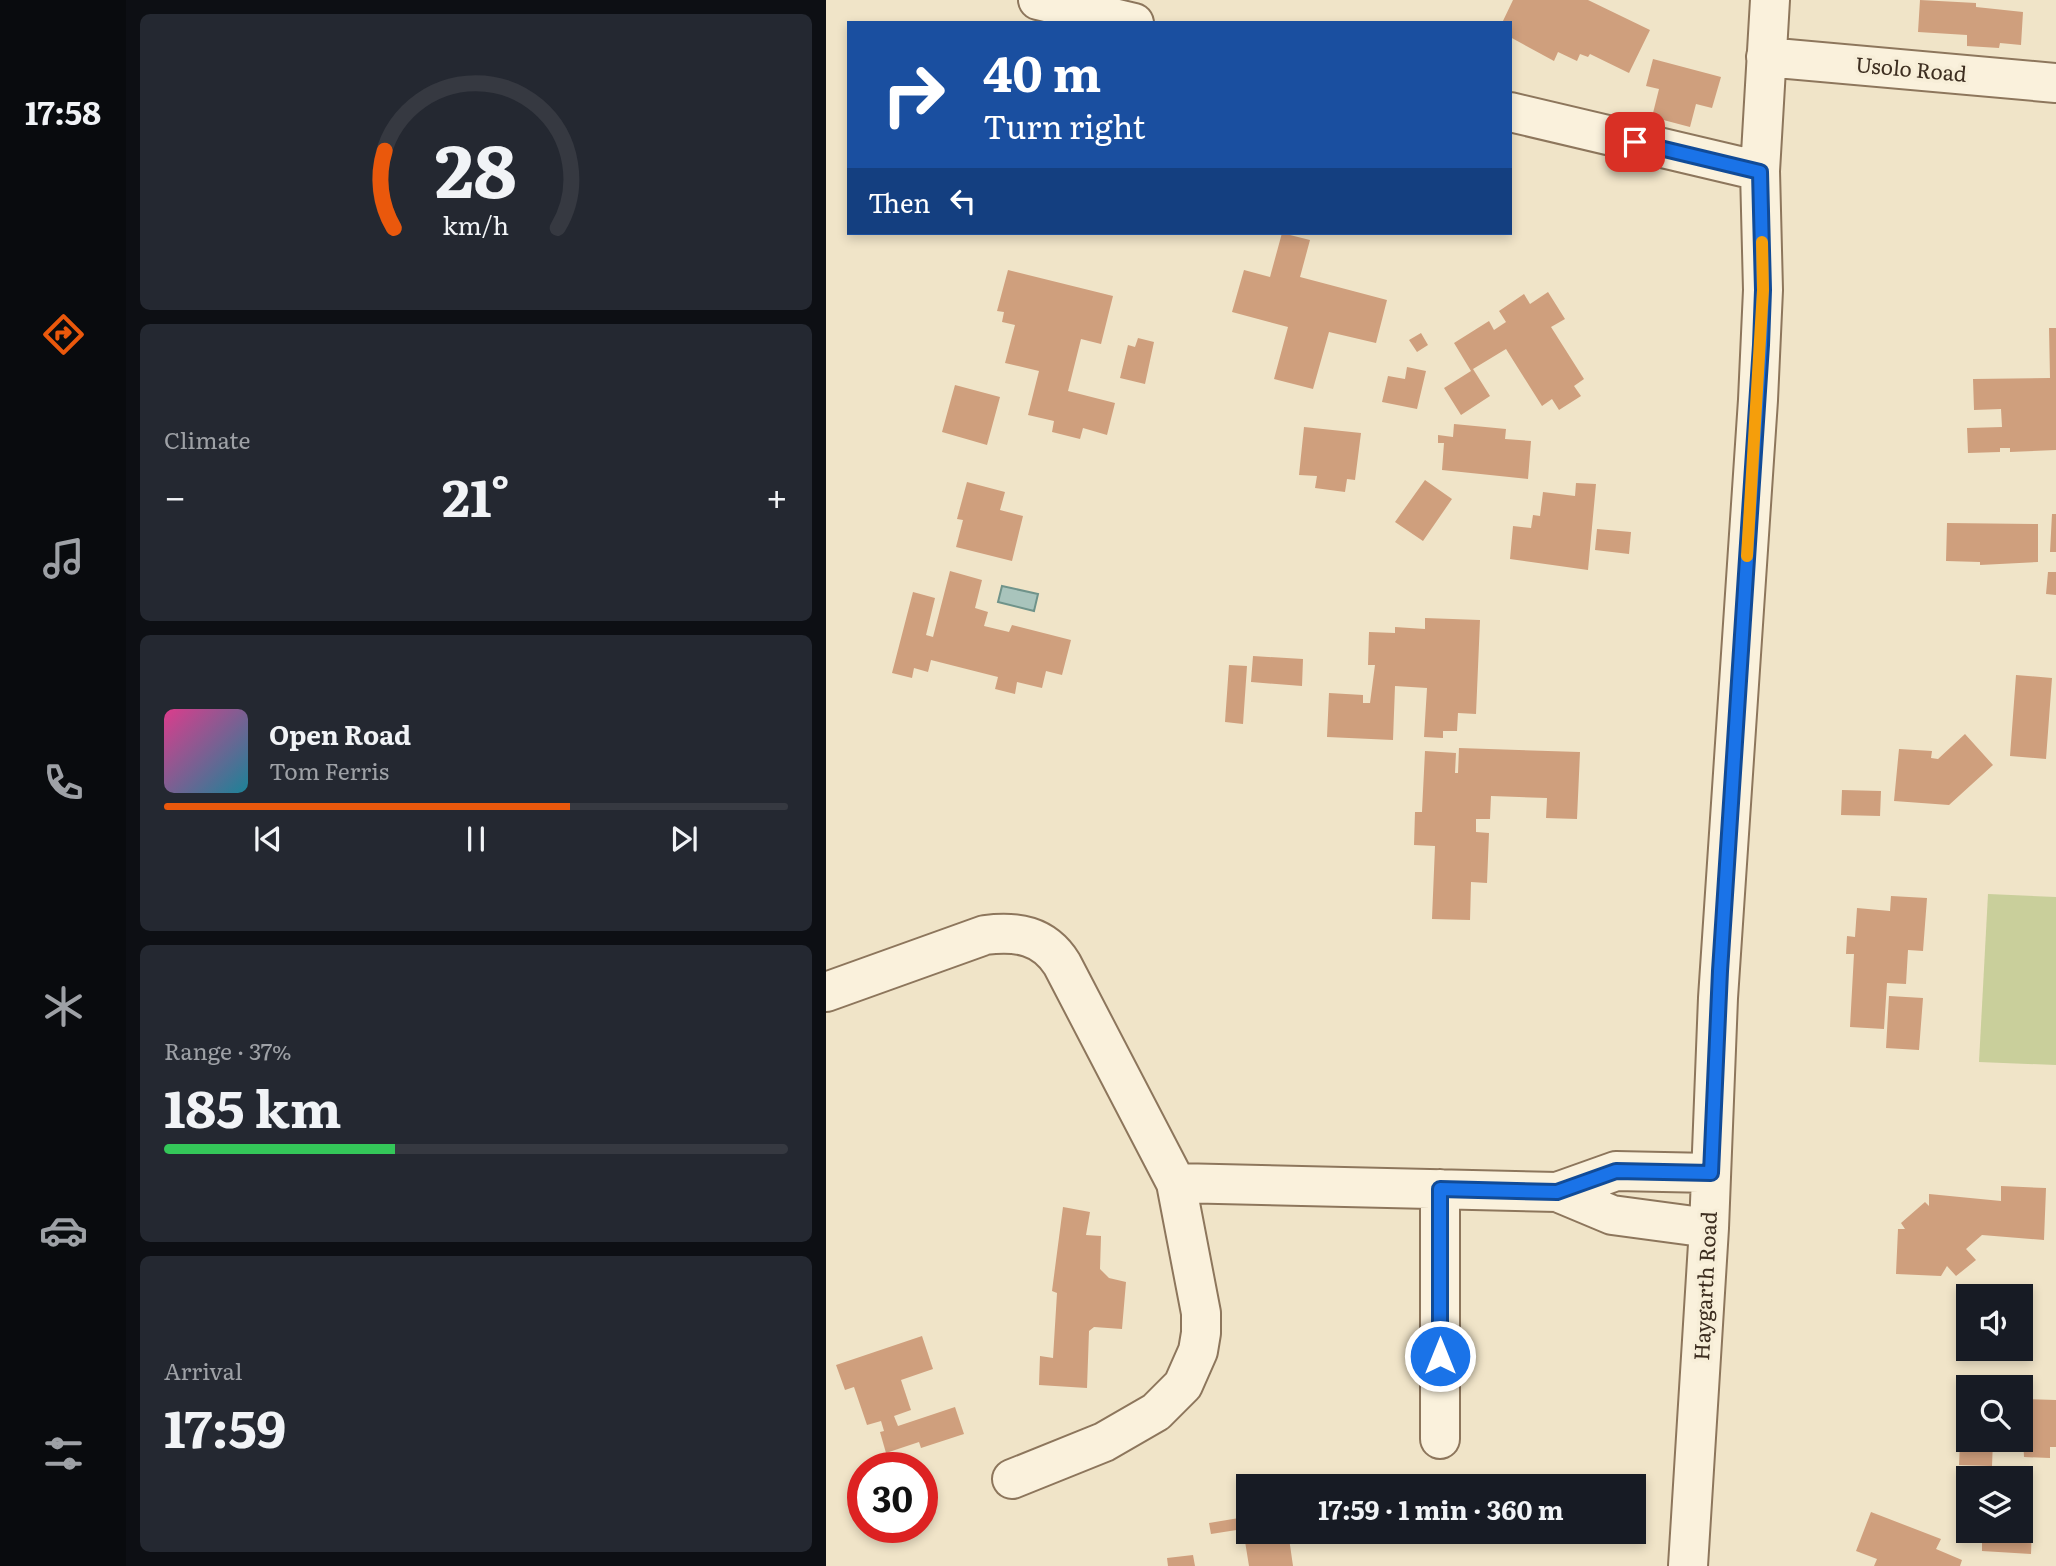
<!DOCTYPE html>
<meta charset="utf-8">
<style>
:root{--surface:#171b24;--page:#242831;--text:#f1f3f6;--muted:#9ea1a6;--line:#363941;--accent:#ea580c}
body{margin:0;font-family:Literata,serif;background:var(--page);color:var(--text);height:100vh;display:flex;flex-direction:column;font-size:26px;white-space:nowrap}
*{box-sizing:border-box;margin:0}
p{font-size:23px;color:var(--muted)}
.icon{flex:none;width:38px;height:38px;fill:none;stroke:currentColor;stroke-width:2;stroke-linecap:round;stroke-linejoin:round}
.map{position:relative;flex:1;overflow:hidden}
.side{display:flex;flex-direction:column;gap:14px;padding:14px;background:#0d0f14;width:700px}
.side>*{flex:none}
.banner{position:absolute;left:21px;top:21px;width:665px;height:214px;border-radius:0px;box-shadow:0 4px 10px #0003;background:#1a4fa0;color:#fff;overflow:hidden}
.buttons{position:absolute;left:1130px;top:1284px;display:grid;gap:14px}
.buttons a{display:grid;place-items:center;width:77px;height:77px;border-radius:0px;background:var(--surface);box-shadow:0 4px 10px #0003;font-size:35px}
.speed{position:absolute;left:21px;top:1452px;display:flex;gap:14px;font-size:35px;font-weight:700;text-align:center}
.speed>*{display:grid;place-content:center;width:91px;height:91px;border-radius:50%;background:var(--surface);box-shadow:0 4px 10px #0003;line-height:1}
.speed .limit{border:10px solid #d22;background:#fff;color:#111}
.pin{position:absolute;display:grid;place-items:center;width:60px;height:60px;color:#fff;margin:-30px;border-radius:14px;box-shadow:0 4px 10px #0006}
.me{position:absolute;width:77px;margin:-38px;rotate:0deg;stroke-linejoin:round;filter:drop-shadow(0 0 5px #0008)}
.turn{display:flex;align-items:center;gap:24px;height:147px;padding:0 21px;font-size:32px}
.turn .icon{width:91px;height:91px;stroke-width:2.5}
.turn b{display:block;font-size:49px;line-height:60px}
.then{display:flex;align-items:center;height:66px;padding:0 21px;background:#0003;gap:14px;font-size:26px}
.big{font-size:52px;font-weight:700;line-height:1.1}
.side .card{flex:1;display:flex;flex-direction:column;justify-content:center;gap:10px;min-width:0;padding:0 24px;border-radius:10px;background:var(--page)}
.side .dial{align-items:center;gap:0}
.dial svg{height:182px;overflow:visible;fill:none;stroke:var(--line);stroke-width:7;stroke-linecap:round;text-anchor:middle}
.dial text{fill:var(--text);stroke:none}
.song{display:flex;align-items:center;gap:21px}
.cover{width:84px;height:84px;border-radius:10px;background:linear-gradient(135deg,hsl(330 70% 55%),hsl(190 70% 35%))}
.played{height:7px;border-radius:4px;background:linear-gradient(90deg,var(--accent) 65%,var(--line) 65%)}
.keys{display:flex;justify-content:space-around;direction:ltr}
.heat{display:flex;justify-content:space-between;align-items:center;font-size:38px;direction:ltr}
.charge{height:10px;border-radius:5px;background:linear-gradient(90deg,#34c759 37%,var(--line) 0)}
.trip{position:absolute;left:410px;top:1474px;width:410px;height:70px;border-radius:0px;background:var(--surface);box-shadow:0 4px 10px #0003;font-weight:700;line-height:70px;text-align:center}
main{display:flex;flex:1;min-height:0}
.tab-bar{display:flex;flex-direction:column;width:126px;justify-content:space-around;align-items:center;background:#090b0e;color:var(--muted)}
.tab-bar .icon{width:49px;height:49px}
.tab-bar .active{color:var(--accent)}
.tab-bar b{font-size:32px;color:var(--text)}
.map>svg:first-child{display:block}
</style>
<main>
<nav class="tab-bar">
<b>17:58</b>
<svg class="icon active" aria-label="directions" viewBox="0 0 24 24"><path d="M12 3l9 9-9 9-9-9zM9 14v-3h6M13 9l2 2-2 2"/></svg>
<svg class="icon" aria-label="music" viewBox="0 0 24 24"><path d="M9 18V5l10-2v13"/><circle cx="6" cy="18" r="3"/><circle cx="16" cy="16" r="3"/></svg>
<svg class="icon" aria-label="phone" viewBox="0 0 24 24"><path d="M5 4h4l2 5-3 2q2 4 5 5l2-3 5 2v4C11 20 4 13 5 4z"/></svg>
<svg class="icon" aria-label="climate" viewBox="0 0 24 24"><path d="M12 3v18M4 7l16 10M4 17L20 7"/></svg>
<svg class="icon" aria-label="car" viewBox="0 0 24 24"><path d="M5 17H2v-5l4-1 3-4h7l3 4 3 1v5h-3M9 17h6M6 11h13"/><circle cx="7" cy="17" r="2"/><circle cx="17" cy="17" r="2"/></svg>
<svg class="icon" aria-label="filters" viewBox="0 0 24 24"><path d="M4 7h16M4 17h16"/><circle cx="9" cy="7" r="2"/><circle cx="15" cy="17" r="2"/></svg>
</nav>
<section class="side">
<div class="card dial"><svg viewBox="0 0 100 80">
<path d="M14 69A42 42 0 1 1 86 69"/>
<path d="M14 69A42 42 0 0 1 10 35" stroke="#ea580c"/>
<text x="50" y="56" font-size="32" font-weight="700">28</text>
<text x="50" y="72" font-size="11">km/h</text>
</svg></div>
<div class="card"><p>Climate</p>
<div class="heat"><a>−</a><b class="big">21°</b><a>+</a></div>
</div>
<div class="card">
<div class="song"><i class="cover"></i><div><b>Open Road</b><p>Tom Ferris</p></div></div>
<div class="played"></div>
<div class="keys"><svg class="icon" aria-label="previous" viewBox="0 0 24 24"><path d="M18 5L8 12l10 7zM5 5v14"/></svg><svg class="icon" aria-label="pause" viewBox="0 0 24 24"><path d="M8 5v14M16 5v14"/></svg><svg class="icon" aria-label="next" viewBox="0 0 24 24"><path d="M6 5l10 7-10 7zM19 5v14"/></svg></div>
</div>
<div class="card"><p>Range · 37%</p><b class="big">185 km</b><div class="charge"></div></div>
<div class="card"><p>Arrival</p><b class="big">17:59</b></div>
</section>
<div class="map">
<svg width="1230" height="1566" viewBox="0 0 1230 1566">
<rect width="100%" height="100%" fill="#f0e4c8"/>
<!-- green -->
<path fill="#c9cf9b" d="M1162,894l68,3v168l-77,-3z"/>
<!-- water -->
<path fill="#a9c4bc" stroke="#6f938a" stroke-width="2" d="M176,586l36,8 -4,17 -36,-9z"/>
<!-- building -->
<path fill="#cf9f7d" d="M687,0h75l62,30 -21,43 -39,-19 -2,3 -8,-3 -3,7 -19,-9 -4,9 -44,-24v-14h-8z
M1094,0l56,3v4l47,5 -2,33 -21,-2 -1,5 -32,-2v-11l-49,-3z
M827,59l68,18 -9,31 -16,-4 -6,23 -38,-10 7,-28 -13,-3z
M456,233l28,7 -10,37 87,23 -11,43 -47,-11 -16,57 -39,-10 14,-52 -56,-15 12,-42 26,7z
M182,270l105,26 -12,48 -20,-5 -13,52 47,12 -8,32 -24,-7 -3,11 -28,-7 2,-11 -26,-6 11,-44 -34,-8 10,-38 -13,-3 2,-10 -7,-1z
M722,292l17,27 -14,8 33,52 -10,7 7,10 -22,14 -7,-11 -10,7 -36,-57 -33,20 17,27 -29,19 -17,-27 27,-17 -17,-28 35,-22 5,9 12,-8 -7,-11 25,-17 6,10z
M1223,328h7v122l-46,2v-4h-10v4l-32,1 -1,-25 35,-1 -1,-18 -27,1 -1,-31 77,-1z
M595,333l7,12 -11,7 -8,-12z
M312,338l16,4 -9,42 -25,-6 8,-33 7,2z
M581,367l19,4 -9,38 -35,-7 6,-26 17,3z
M129,385l45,12 -13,48 -45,-13z
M628,424l52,5 -1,10 26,2 -3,38 -86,-9 2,-27h-6v-8l15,2z
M478,427l57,6 -6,47 -8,-1 -2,13 -30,-4 2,-12 -18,-1z
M599,480l27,19 -29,42 -28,-19z
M141,482l38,10 -5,18 23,6 -11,45 -56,-14 7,-27 -6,-1z
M750,483l20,1 -8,86 -78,-11 3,-33 18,2 2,-13 7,1 3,-24 32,4z
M1226,514h4v38h-6z
M1121,523l91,1v38l-58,3v-3l-34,-1z
M771,529l34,3 -2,22 -34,-4z
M124,571l32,9 -7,28 13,4 -4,14 25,6 3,-7 59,15 -9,35 -16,-4 -4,17 -25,-6 -2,12 -20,-5 3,-12 -67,-17 -3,12 -14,-4 -2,10 -20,-5 21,-81 22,6 -9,37 7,2z
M1222,572h8v23l-10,-1z
M599,618l55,2 -4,94 -18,-1 -1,18h-14v7l-19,-1 3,-49 -32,-2 -2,54 -66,-3 2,-44 34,2v8h7l5,-38h-7l1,-33 26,1v-6l30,2z
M427,656l50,3 -1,27 -51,-4z
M403,665l18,1 -4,58 -18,-2z
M1190,675l36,3 -6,81 -36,-3z
M1139,734l28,31 -44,40 -55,-4 5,-52 33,2 -1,7 7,1z
M633,748l121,4 -3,67 -31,-1 1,-20 -56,-2 -1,23h-14v13l13,1 -2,50 -16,-1 -1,38 -38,-1 3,-73 -21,-1 1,-33h7l3,-61 31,2 -1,20h3z
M1016,790l39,1 -1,25 -39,-1z
M1065,896l36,2 -4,53 -15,-1 -2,34 -19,-1 -3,46 -34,-2 4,-73h-8l1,-18 8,1 2,-29 33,3z
M1063,996l34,2 -4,52 -33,-2z
M1175,1186l45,2 -2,52 -62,-5 -16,14 10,11 -20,16 -9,-10 -6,10 -45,-2 2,-45h7l-4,-6 24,-21 4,4v-12l72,7z
M237,1207l27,5 -4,23 15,1 -1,33 9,9 17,4 -4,47 -28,-2 -5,4 -2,57 -48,-3 1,-29 13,2 4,-65 -5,-2z
M96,1336l11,33 -32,11 10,30 -17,6 4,10 57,-19 9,27 -43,14 -2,-6 -33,11 -6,-21 4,-1 -3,-10 -14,4 -13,-38 -9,3 -9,-25z
M1136,1396l7,1v43h24l-1,26 -33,-1z
M1195,1399l35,1v47h-6v11l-26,-1z
M422,1511v20h40l5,35h-44l-6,-37 -32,5 -2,-11 30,-5 -1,-5z
M1045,1512l70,27 -5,10 26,11 -2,6h-86l3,-7 -21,-8z
M1195,1522l11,1 -1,31 -49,-3v-20h39z
M367,1555l2,11h-27l-1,-8z"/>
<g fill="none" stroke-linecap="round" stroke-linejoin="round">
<defs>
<path id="minor" d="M212,0l96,23
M940,57l290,26
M684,112l250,59
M0,992l159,-57c32,-4 59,0 77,29l114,219 25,130v20l-3,18 -15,34 -27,27 -52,30 -92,37
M350,1183l381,9 59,-21 95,2
M731,1192l55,23 97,13
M614,1439v-250
M862,1566l21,-338 9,-230 40,-598 5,-110 -3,-119 10,-171"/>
</defs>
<!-- minor casing -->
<use href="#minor" stroke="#8d765c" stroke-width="42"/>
<!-- minor -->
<use href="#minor" stroke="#faf1dc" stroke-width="38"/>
</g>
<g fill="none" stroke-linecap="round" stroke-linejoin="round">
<defs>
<path id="route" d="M614,1356v-167l117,3 59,-21 95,2 9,-202 41,-626 2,-55 -3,-118 -125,-30"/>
</defs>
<!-- route casing -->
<use href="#route" stroke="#114b97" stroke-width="18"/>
<!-- route -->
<use href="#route" stroke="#1a73e8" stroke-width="12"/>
<!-- slow -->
<path stroke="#f59e0b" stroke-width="12" d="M921,556l16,-266 -1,-48"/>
</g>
<g text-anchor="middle" stroke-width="7" stroke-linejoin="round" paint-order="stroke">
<!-- street labels -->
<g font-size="21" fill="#3d2e20" stroke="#f7eed8">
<text transform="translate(1085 70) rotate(5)" y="7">Usolo Road</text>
<text transform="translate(880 1286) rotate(-87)" y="7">Haygarth Road</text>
</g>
</g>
</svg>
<div class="buttons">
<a><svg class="icon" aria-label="sound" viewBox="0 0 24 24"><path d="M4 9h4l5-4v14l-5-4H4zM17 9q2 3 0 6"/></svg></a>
<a><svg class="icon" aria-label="search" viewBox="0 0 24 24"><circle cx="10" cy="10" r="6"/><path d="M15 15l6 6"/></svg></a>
<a><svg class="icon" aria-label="layers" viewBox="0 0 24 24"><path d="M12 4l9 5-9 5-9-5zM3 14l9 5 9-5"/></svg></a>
</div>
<div class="speed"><div class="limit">30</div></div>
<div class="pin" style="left:809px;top:142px;background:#d93025"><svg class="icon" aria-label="arrive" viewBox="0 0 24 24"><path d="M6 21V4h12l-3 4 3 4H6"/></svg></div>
<svg class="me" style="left:614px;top:1356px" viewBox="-20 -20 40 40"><circle r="17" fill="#1a73e8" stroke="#fff" stroke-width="3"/><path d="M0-11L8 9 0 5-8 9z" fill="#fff"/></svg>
<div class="trip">17:59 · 1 min · 360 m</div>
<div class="banner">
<div class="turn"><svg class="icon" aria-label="right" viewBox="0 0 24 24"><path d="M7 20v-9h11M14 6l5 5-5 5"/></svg><div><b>40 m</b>Turn right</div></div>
<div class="then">Then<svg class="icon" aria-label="left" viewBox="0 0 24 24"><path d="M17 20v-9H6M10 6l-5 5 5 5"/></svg></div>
</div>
</div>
</main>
